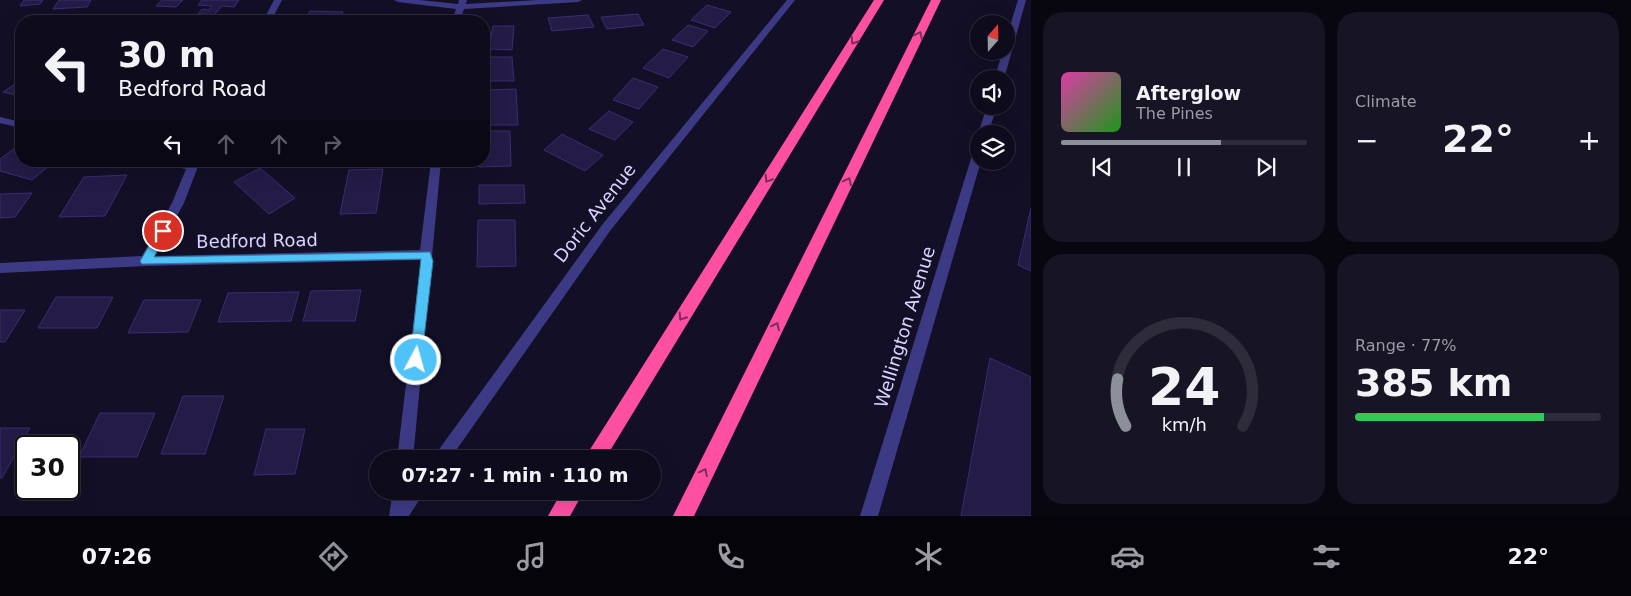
<!DOCTYPE html>
<meta charset="utf-8">
<style>
:root{--surface:#0e0b1c;--page:#171425;--text:#f1f3f6;--muted:#9b9ba3;--line:#2e2b3b;--accent:#8c9099}
body{margin:0;font-family:"DejaVu Sans",sans-serif;background:var(--page);color:var(--text);height:100vh;display:flex;flex-direction:column;font-size:19px;white-space:nowrap}
*{box-sizing:border-box;margin:0}
p{font-size:16px;color:var(--muted)}
.icon{flex:none;width:28px;height:28px;fill:none;stroke:currentColor;stroke-width:2;stroke-linecap:round;stroke-linejoin:round}
.map{position:relative;flex:1;overflow:hidden}
.drawer{display:flex;flex-direction:column;gap:12px;padding:12px;background:#08060f;width:600px}
.drawer>*{flex:none}
.top-card{position:absolute;left:15px;top:15px;width:475px;height:152px;border-radius:20px;box-shadow:0 5px 20px #0002,0 0 0 1px var(--line);background:#0e0b1c;color:var(--text);overflow:hidden}
.needle{width:32px;rotate:20deg}
.tools{position:absolute;left:970px;top:15px;display:grid;gap:10px}
.tools a{display:grid;place-items:center;width:45px;height:45px;border-radius:50%;background:var(--surface);box-shadow:0 5px 20px #0002,0 0 0 1px var(--line);font-size:25px}
.speed{position:absolute;left:15px;top:435px;display:flex;gap:10px;font-size:25px;font-weight:700;text-align:center}
.speed>*{display:grid;place-content:center;width:65px;height:65px;border-radius:50%;background:var(--surface);box-shadow:0 5px 20px #0002,0 0 0 1px var(--line);line-height:1}
.speed .limit{border:2px solid #111;border-radius:8px;background:#fff;color:#111}
.pin{position:absolute;display:grid;place-items:center;width:42px;height:42px;color:#fff;margin:-21px;border:2px solid #fff;border-radius:50%;box-shadow:0 1px 5px #0007}
.me{position:absolute;width:55px;margin:-28px;rotate:6deg;stroke-linejoin:round;filter:drop-shadow(0 0 4px #0008)}
.turn{display:flex;align-items:center;gap:18px;height:105px;padding:0 20px;font-size:22px}
.turn .icon{width:65px;height:65px;stroke-width:2.5}
.turn b{display:block;font-size:35px;line-height:42px}
.lanes{display:flex;align-items:center;height:48px;padding:0 20px;background:#0003;justify-content:center;gap:25px;direction:ltr}
.lanes .off{opacity:.35}
.big{font-size:38px;font-weight:600;line-height:1.1}
.drawer .card{flex:1;display:flex;flex-direction:column;justify-content:center;gap:8px;min-width:0;padding:0 18px;border-radius:20px;background:var(--page)}
.drawer .dial{align-items:center;gap:0}
.dial svg{height:130px;overflow:visible;fill:none;stroke:var(--line);stroke-width:7;stroke-linecap:round;text-anchor:middle}
.dial text{fill:var(--text);stroke:none}
.song{display:flex;align-items:center;gap:15px}
.cover{width:60px;height:60px;border-radius:8px;background:linear-gradient(135deg,hsl(320 70% 55%),hsl(120 70% 35%))}
.played{height:5px;border-radius:2px;background:linear-gradient(90deg,var(--accent) 65%,var(--line) 65%)}
.keys{display:flex;justify-content:space-around;direction:ltr}
.heat{display:flex;justify-content:space-between;align-items:center;font-size:28px;direction:ltr}
.charge{height:8px;border-radius:4px;background:linear-gradient(90deg,#34c759 77%,var(--line) 0)}
.drawer .tiles{flex:1;display:grid;gap:12px;grid-template-columns:repeat(2,1fr)}
.trip{position:absolute;left:369px;top:450px;width:292px;height:50px;border-radius:25px;background:var(--surface);box-shadow:0 5px 20px #0002,0 0 0 1px var(--line);font-weight:600;line-height:50px;text-align:center}
.dock{display:flex;height:80px;justify-content:space-around;align-items:center;background:#06040b;color:var(--muted)}
.dock .icon{width:35px;height:35px}
.dock .current{color:var(--accent)}
.dock b{font-size:22px;color:var(--text)}
main{display:flex;flex:1;min-height:0}
.map>svg:first-child{display:block}
</style>
<main>
<div class="map">
<svg width="1031" height="516" viewBox="0 0 1031 516">
<rect width="100%" height="100%" fill="#130f26"/>
<!-- building -->
<path fill="#241b47" stroke="#3b2d73" d="M24,0h19l-3,4 -20,2z
M59,0h32l-4,7 -34,2z
M162,0h21l-7,7 -20,-1z
M202,0h37l-5,7 -12,-1 -8,9 -16,-1 4,-5 7,1 3,-4 -14,-1z
M707,5l24,7 -16,16 -24,-8z
M310,11l33,1 -4,9h-34z
M638,14l6,11 -37,4 -6,-12z
M588,15l6,12 -42,4 -4,-13z
M688,25l20,6 -15,16 -21,-7z
M493,26h21l-2,24 -23,-1z
M663,49l25,8 -19,21 -26,-10z
M484,57h28l2,24h-30z
M633,78l25,9 -19,22 -26,-9z
M21,80v16l-18,-4z
M516,89l2,36h-34v-35z
M609,111l24,11 -18,18 -26,-11z
M484,131h26l1,35 -32,1v-6h5z
M562,134l41,21 -18,16 -41,-21z
M15,148l6,2v11h34l-23,19 -32,-9v-12z
M260,168l35,30 -26,16 -35,-32z
M383,169l-7,44 -36,1 9,-44z
M127,175l-22,41 -46,1 25,-40z
M479,185h45l1,18 -46,1z
M32,193l-17,24 -15,1v-24z
M1031,208v63l-13,-6z
M478,220h37l1,46 -39,1z
M361,290l-6,31h-52l8,-30z
M299,292l-8,29 -73,1 10,-29z
M56,297h57l-16,31h-59z
M144,300h57l-13,32 -60,1z
M0,310h25l-20,32h-5z
M990,358l41,19v139h-70z
M183,396h41l-19,58h-44z
M100,413h55l-18,44h-58z
M0,428h30l-28,50h-2z
M266,429h39l-10,45 -41,1z"/>
<g fill="none" stroke-linecap="round" stroke-linejoin="round">
<!-- minor -->
<path fill="#3d3a85" fill-rule="evenodd" d="M274,0h8l-11,21h-8z
M394,0h25l39,4 1,-4h8l-1,4 72,-4h44l-4,2 -114,7 -4,12h-8l4,-12 -58,-7z
M787,0h8l-185,231 -160,228h-18l170,-234z
M1018,0h8l-22,79h-10l9,-28h3v-12z
M987,106h10l-9,28h-9v1l-1,-1z
M0,117l21,5v6l-21,-5z
M979,146v15h2l-103,355h-18l114,-367z
M163,161h37l-16,42 -29,53 265,-6 11,-89h10l-28,298h-16l24,-199 -275,6 -146,7v-10l142,-7 30,-53 14,-34 -22,-5z
M393,491h32l-16,25h-20z"/>
<!-- motorway -->
<path fill="#ff4fa3" fill-rule="evenodd" d="M874,0h10l-279,459h-21z
M931,0h10l-247,516h-21z
M562,491h22l-14,25h-22z"/>
</g>
<!-- one-way arrows -->
<defs><path id="oneway-chevron" d="M-2-3.5L2.5 0L-2 3.5" fill="none" stroke-width="1.6" stroke-linecap="round" stroke-linejoin="round" transform="scale(1.25)"/></defs>
<g stroke="#7d2c5e">
<use href="#oneway-chevron" transform="translate(919 35) rotate(-64)"/>
<use href="#oneway-chevron" transform="translate(854 41) rotate(122)"/>
<use href="#oneway-chevron" transform="translate(768 179) rotate(122)"/>
<use href="#oneway-chevron" transform="translate(848 181) rotate(-64)"/>
<use href="#oneway-chevron" transform="translate(682 317) rotate(122)"/>
<use href="#oneway-chevron" transform="translate(776 326) rotate(-64)"/>
<use href="#oneway-chevron" transform="translate(704 472) rotate(-64)"/>
</g>
<!-- route -->
<path fill="#4fc3f7" stroke="#337fa1" d="M163,227l5,4 -14,26 276,-5 3,9 -12,103 -5,2 -4,-2 -2,-4 11,-101 -279,5 -2,-3 2,-3 17,-30z"/>
<g text-anchor="middle" stroke-width="5" stroke-linejoin="round" paint-order="stroke">
<!-- street labels -->
<g font-size="18" fill="#d9d4ff" stroke="#130f26">
<text transform="translate(595 213) rotate(-52)" y="6">Doric Avenue</text>
<text transform="translate(257 241) rotate(-1)" y="6">Bedford Road</text>
<text transform="translate(905 327) rotate(-73)" y="6">Wellington Avenue</text>
</g>
</g>
</svg>
<div class="tools">
<a><svg class="needle" viewBox="-14 -14 28 28"><path d="M0-13l5 13h-10z" fill="#e53935"/><path d="M0 13l5-13h-10z" fill="#9b9ba3"/></svg></a>
<a><svg class="icon" aria-label="sound" viewBox="0 0 24 24"><path d="M4 9h4l5-4v14l-5-4H4zM17 9q2 3 0 6"/></svg></a>
<a><svg class="icon" aria-label="layers" viewBox="0 0 24 24"><path d="M12 4l9 5-9 5-9-5zM3 14l9 5 9-5"/></svg></a>
</div>
<div class="speed"><div class="limit">30</div></div>
<div class="pin" style="left:163px;top:231px;background:#d93025"><svg class="icon" aria-label="arrive" viewBox="0 0 24 24"><path d="M6 21V4h12l-3 4 3 4H6"/></svg></div>
<svg class="me" style="left:416px;top:360px" viewBox="-20 -20 40 40"><circle r="17" fill="#4fc3f7" stroke="#fff" stroke-width="3"/><path d="M0-11L8 9 0 5-8 9z" fill="#fff"/></svg>
<div class="trip">07:27 · 1 min · 110 m</div>
<div class="top-card">
<div class="turn"><svg class="icon" aria-label="left" viewBox="0 0 24 24"><path d="M17 20v-9H6M10 6l-5 5 5 5"/></svg><div><b>30 m</b>Bedford Road</div></div>
<div class="lanes"><svg class="icon" aria-label="left" viewBox="0 0 24 24"><path d="M17 20v-9H6M10 6l-5 5 5 5"/></svg><svg class="icon off" aria-label="ahead" viewBox="0 0 24 24"><path d="M12 20V5M6 11l6-6 6 6"/></svg><svg class="icon off" aria-label="ahead" viewBox="0 0 24 24"><path d="M12 20V5M6 11l6-6 6 6"/></svg><svg class="icon off" aria-label="right" viewBox="0 0 24 24"><path d="M7 20v-9h11M14 6l5 5-5 5"/></svg></div>
</div>
</div>
<section class="drawer">
<div class="tiles">
<div class="card">
<div class="song"><i class="cover"></i><div><b>Afterglow</b><p>The Pines</p></div></div>
<div class="played"></div>
<div class="keys"><svg class="icon" aria-label="previous" viewBox="0 0 24 24"><path d="M18 5L8 12l10 7zM5 5v14"/></svg><svg class="icon" aria-label="pause" viewBox="0 0 24 24"><path d="M8 5v14M16 5v14"/></svg><svg class="icon" aria-label="next" viewBox="0 0 24 24"><path d="M6 5l10 7-10 7zM19 5v14"/></svg></div>
</div>
<div class="card"><p>Climate</p>
<div class="heat"><a>−</a><b class="big">22°</b><a>+</a></div>
</div>
<div class="card dial"><svg viewBox="0 0 100 80">
<path d="M14 69A42 42 0 1 1 86 69"/>
<path d="M14 69A42 42 0 0 1 9 40" stroke="#8c9099"/>
<text x="50" y="56" font-size="32" font-weight="700">24</text>
<text x="50" y="72" font-size="11">km/h</text>
</svg></div>
<div class="card"><p>Range · 77%</p><b class="big">385 km</b><div class="charge"></div></div>
</div>
</section>
</main>
<nav class="dock">
<b>07:26</b>
<svg class="icon current" aria-label="directions" viewBox="0 0 24 24"><path d="M12 3l9 9-9 9-9-9zM9 14v-3h6M13 9l2 2-2 2"/></svg>
<svg class="icon" aria-label="music" viewBox="0 0 24 24"><path d="M9 18V5l10-2v13"/><circle cx="6" cy="18" r="3"/><circle cx="16" cy="16" r="3"/></svg>
<svg class="icon" aria-label="phone" viewBox="0 0 24 24"><path d="M5 4h4l2 5-3 2q2 4 5 5l2-3 5 2v4C11 20 4 13 5 4z"/></svg>
<svg class="icon" aria-label="climate" viewBox="0 0 24 24"><path d="M12 3v18M4 7l16 10M4 17L20 7"/></svg>
<svg class="icon" aria-label="car" viewBox="0 0 24 24"><path d="M5 17H2v-5l4-1 3-4h7l3 4 3 1v5h-3M9 17h6M6 11h13"/><circle cx="7" cy="17" r="2"/><circle cx="17" cy="17" r="2"/></svg>
<svg class="icon" aria-label="filters" viewBox="0 0 24 24"><path d="M4 7h16M4 17h16"/><circle cx="9" cy="7" r="2"/><circle cx="15" cy="17" r="2"/></svg>
<b>22°</b>
</nav>
